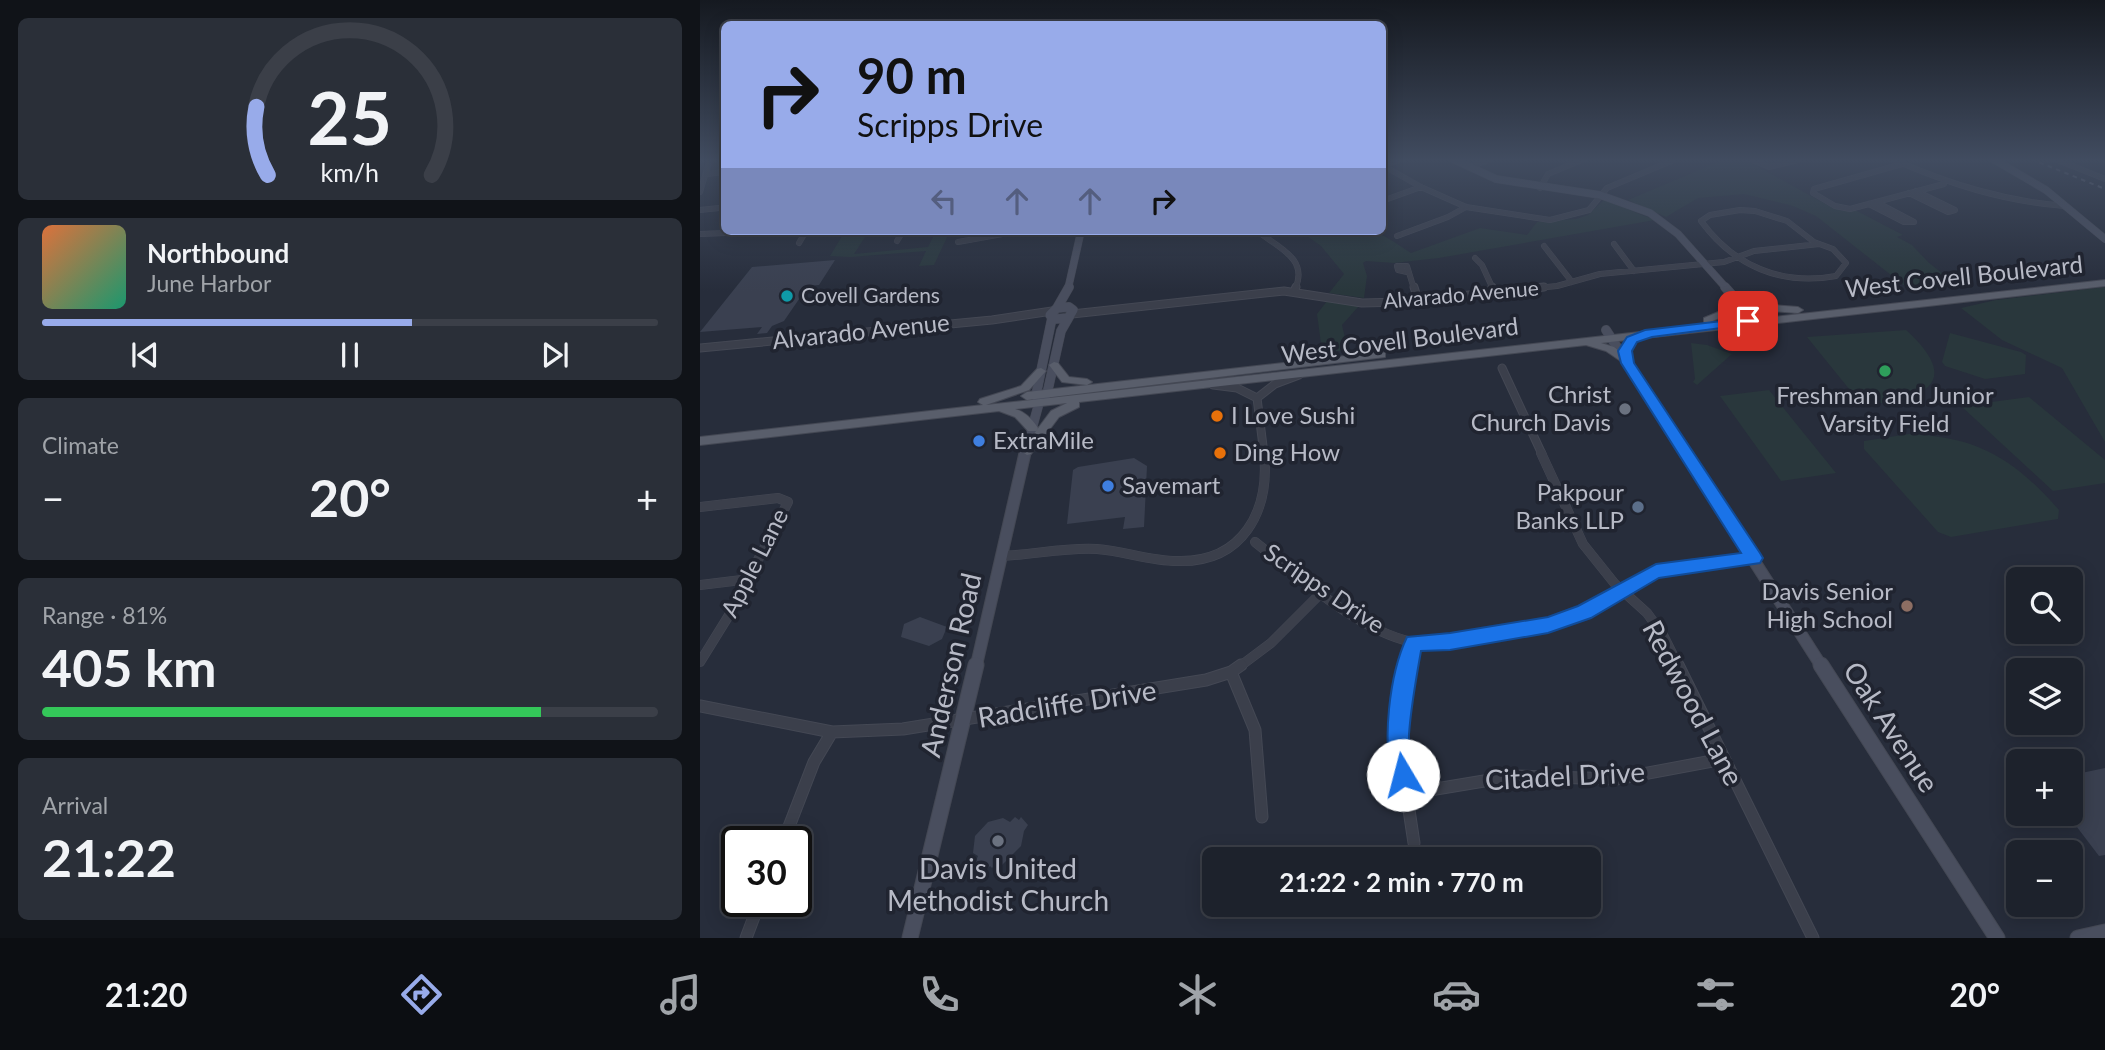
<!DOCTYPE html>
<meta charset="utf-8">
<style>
:root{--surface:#1d222c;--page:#2a2f38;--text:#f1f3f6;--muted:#a0a4a9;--line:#3b3f48;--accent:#98abea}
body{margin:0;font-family:Lato,sans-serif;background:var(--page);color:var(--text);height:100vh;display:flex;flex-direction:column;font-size:26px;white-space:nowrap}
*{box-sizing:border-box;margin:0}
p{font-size:23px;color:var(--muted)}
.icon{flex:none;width:38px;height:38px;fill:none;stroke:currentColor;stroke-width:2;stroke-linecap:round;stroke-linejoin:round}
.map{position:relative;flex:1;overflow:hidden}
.sheet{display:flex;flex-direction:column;gap:18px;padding:18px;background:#101318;width:700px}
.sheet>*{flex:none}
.guide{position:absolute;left:21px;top:21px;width:665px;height:214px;border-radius:10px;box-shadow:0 4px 18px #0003,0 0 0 2px var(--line);background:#98abea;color:#111;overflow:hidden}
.buttons{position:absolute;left:1306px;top:567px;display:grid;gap:14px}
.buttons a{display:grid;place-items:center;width:77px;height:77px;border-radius:10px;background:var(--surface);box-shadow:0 4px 18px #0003,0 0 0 2px var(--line);font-size:35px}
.speed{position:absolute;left:21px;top:826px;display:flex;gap:14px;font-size:35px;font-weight:700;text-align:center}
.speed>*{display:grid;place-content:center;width:91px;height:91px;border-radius:50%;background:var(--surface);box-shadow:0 4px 18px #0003,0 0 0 2px var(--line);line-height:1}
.speed .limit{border:4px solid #111;border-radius:10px;background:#fff;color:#111}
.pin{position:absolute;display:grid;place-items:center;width:60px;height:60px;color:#fff;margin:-30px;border-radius:14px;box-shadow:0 4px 10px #0006}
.me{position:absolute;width:77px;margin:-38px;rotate:352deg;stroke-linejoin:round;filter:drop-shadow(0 0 5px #0008)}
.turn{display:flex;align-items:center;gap:24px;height:147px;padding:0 21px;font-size:32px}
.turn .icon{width:91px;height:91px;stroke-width:2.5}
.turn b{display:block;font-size:49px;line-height:60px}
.lanes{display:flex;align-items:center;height:66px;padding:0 21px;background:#0003;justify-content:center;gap:35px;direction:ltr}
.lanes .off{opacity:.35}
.big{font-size:52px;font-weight:700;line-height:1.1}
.sheet .widget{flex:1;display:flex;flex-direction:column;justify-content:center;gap:10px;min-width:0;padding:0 24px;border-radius:10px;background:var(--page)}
.sheet .dial{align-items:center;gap:0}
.dial svg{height:182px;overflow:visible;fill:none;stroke:var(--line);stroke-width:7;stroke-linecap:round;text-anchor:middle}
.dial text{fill:var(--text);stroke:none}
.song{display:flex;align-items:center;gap:21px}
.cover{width:84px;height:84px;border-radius:10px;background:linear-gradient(135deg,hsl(20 70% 55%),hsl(160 70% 35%))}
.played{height:7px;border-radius:4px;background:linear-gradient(90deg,var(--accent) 60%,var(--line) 60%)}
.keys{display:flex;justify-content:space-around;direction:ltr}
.heat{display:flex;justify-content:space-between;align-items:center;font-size:38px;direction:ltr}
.charge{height:10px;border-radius:5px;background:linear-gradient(90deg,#34c759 81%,var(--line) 0)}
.trip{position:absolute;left:502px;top:847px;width:399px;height:70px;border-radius:10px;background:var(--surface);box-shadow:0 4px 18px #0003,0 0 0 2px var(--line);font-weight:700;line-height:70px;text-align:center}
.menu{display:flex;height:112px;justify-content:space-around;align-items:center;background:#0c0e12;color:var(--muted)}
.menu .icon{width:49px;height:49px}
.menu .on{color:var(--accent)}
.menu b{font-size:32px;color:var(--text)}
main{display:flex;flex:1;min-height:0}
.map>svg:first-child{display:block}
</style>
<main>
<section class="sheet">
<div class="widget dial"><svg viewBox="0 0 100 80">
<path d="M14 69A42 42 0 1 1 86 69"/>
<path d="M14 69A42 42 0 0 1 9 39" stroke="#98abea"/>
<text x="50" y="56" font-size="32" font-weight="700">25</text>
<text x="50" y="72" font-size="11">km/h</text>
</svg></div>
<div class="widget">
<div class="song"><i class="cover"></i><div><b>Northbound</b><p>June Harbor</p></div></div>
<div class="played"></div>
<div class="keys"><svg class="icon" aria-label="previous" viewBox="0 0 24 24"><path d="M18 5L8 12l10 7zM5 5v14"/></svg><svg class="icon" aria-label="pause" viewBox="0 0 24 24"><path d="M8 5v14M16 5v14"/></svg><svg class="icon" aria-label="next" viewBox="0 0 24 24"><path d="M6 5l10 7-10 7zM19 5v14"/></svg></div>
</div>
<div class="widget"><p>Climate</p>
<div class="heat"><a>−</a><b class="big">20°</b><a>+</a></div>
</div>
<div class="widget"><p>Range · 81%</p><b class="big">405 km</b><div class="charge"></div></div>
<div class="widget"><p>Arrival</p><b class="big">21:22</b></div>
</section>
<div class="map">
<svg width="1405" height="938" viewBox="0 0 1405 938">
<rect width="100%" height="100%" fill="#272d3b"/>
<!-- green -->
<path fill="#29373c" d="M1014,159h30l85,47 13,5h15l46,24 -6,2 15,8 16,17 30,24 -48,4 -94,-74 -23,-10 -49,-12 -46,4 -32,19 -38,-17 90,-38z
M904,200l51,20 -216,38 -45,5 -28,-2 -3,2 4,13 -3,22 -35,-5 15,-19 -23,-28 -21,-15h28l8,5c38,-11 44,-3 75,17l69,-25 47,7 10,-13 39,-3 12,-4z
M145,231h24l-15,23 74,-7 8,-16h14l-16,34 -15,1 7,-15 -75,6 -21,-1z
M1405,287v155l-43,-74 -60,-28 -41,-32 35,-8z
M627,301l32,5 -17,19 6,26h-26l-5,-37z
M1206,330c61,55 13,71 -44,75l-55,-68z
M1250,333l71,19 5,3 -1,19 -40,5 -40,-13 -3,-4z
M991,343l16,2 25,9 -35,31 -4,-3 2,-3z
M1069,390l67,83 -55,8 -61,-85z
M1329,397l76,63v23l-52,8 -92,-85z
M1209,434c69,3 104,24 150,76l-1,9 -107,18 -13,-5 -74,-83v-8z"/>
<!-- building -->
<path fill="#3a4050" d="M135,260l-16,25 -11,1 -24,35 -12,5 -5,7 -10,1 5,-7 -62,5 52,-65z
M434,458l13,8 -3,61 -21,2 2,-12 -58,7 6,-54 5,-3z
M220,617l27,10 -5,12 -13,7 -28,-9 3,-13z
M1405,768v87l-6,1 -32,-42h3v-25l12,-3 -10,-11z
M315,817l4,3 2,-3 7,8 -4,6 -3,15 -21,21 -4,-3 -4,4 -2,-2 -6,7 -10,-7 4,-10 -5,-3 2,-17 13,-14 15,-4 7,4z"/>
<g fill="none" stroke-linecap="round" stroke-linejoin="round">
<defs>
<path id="street-far3" d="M1050,159l19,8 33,-8
M1192,159c57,25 111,42 173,47
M1355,159l50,20
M1202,164l-88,25 -1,4 22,13 15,3 94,-25
M682,165l39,22 45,20 84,13 39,-10 18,-22 69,-29
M682,166l20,-7
M769,167l23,-8
M7,174l17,-2
M840,188l8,-14 36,-15
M0,192l10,-33
M1209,193l39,19 7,-2 -39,-19
M682,201l39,-14
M1169,204l35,18h10l-38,-20
M0,210l19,-2
M1040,210l15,1 32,10 27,21 19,7 13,14 -10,13c-55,10 -102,-10 -135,-55l9,-6z
M557,231c22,17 52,28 38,58
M0,234l74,-3
M697,236l51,-19 18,-10
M197,241l6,-10
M258,242l61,-11
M99,243l7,-12
M914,244l20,27
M844,246l28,36
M775,258l7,7 11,24
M707,272l-9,-2 -1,-4h10l7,23
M827,289l30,-3 43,-12 124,-12 30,-11 65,-7"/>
<path id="street-far2" d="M714,287l4,13
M792,287l3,6
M594,291l2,-4
M372,314l212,-23 78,12 40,-1 142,-15
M0,348l292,-28 60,-9
M802,368l40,86
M513,385l24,3 20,10
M557,398l18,-14 24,-9
M557,398l7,56"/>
<path id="street-far1" d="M841,453l42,91 32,40 32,29 16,22 16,32
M0,507l78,-9 10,4 -57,110 -31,50
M555,542c43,34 102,88 157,100 38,8 136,-13 172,-30 24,-11 45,-30 70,-39 31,-12 67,-11 100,-15
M301,556c32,-1 64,-9 96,-7 27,2 53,12 80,12 66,2 93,-50 87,-108
M0,585l50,-6
M539,667l32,-24 50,-50
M708,667l5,-24"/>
<path id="street" d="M708,665l-6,27 -4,45 16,106
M978,665l135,273
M531,672l24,58 7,87
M0,706l132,26 71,-3 303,-49 25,-8 10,-7
M706,794l108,-18 102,3 107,-20
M83,842l31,-80 18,-30
M46,938l14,-37"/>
<path id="secondary-far3" d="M753,159l43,20 104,16 50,18 28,21 49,55
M1293,159l53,31 59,49
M368,289l13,-58"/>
<path id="secondary-far2" d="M1025,287l30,34
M357,308l12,-21
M906,330l80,124
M339,403l-3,-8 16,-77
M325,454l14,-51 8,-9 14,-63 12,-21 -4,-3 -12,1 -7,7 5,4 12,-1"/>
<path id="secondary-far1" d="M985,453l137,214
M276,667l49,-214"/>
<path id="secondary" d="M1121,665l176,273
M210,938l66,-273
M1378,938l27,-6"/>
<path id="primary" d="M1405,280v6l-504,57 13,4 18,14 1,2 -1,2 -4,1 -22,-15 -20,-6 -507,57v5l-20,10 -28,37 -4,1 -6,-4 15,-20h-8l-13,-14 -16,-6 -299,34v-8l283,-32 -5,-3 2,-3 41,-13 16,-17 4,-1 5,3 -17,19 -43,15zM367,403l-16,8 -15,20 2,-3c-6,-9 -13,-16 -23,-19z
M1032,291l27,13 39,3 5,3 -5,3 -41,-3 -20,-10 -1,11 -26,11h-6v-4l24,-10 -1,-14z
M681,352l4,1v4l-358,43 -6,-4 6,-4z
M354,362l4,1 11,14 18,2 5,3 -5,3 -25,-3 -13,-17z"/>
</defs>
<!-- street-far3 casing -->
<use href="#street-far3" stroke="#444854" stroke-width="6"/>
<!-- street-far2 casing -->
<use href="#street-far2" stroke="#444854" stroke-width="9"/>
<!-- street-far1 casing -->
<use href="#street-far1" stroke="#444854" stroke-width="10"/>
<!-- street casing -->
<use href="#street" stroke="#444854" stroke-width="13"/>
<!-- secondary-far3 casing -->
<use href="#secondary-far3" stroke="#444854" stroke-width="8"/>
<!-- secondary-far2 casing -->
<use href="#secondary-far2" stroke="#444854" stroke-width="10"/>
<!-- secondary-far1 casing -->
<use href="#secondary-far1" stroke="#444854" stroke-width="13"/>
<!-- secondary casing -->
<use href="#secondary" stroke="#444854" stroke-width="17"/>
<!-- primary casing -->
<use href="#primary" stroke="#444854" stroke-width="2"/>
<!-- street-far3 -->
<use href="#street-far3" stroke="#3b3f4b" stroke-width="5"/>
<!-- street-far2 -->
<use href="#street-far2" stroke="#3b3f4b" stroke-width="7"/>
<!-- street-far1 -->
<use href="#street-far1" stroke="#3b3f4b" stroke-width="9"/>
<!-- street -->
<use href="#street" stroke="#3b3f4b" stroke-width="11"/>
<!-- secondary-far3 -->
<use href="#secondary-far3" stroke="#494e5e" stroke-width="7"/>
<!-- secondary-far2 -->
<use href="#secondary-far2" stroke="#494e5e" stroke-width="9"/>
<!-- secondary-far1 -->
<use href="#secondary-far1" stroke="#494e5e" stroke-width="11"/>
<!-- secondary -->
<use href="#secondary" stroke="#494e5e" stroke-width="15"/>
<!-- primary -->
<use href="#primary" fill="#595e6b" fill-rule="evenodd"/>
<!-- rail -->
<path stroke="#5d6372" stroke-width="2" stroke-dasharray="4.5 4.5" stroke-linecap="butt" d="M1331,159l74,30"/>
</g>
<!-- sky -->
<linearGradient id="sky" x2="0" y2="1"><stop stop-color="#151920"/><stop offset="0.55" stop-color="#414c60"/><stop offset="1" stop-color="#414c60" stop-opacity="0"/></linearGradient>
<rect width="1405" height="291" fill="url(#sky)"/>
<!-- route -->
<path fill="#1a73e8" stroke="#114b97" stroke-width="2" d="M1048,318l6,3 -2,3 -100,13 -15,5 -5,9 2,12 126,190 3,5 -3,5 -101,15 -68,40 -43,15 -98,17 -29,1c-5,28 -10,55 -12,83 -1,16 9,33 2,49l-8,3 -8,-3c-15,-37 -5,-111 12,-146l43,-4 98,-16 30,-11 78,-42 85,-11 -120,-190 -3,-12 9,-14 18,-7z"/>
<!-- markers -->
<circle fill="#0f9aa8" stroke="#202430" stroke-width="2.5" cx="87" cy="296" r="7"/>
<circle fill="#2e9e5b" stroke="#202430" stroke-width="2.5" cx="1185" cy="371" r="7"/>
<g fill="#6b7280" stroke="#202430" stroke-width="2.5">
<circle cx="925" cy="409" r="7"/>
<circle cx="298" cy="841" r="7"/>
</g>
<g fill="#e8710a" stroke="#202430" stroke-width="2.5">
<circle cx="517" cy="416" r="7"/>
<circle cx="520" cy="453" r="7"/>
</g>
<g fill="#3f7fe0" stroke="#202430" stroke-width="2.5">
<circle cx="279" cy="441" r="7"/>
<circle cx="408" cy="486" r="7"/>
</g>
<circle fill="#5c6f8a" stroke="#202430" stroke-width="2.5" cx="938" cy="507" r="7"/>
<circle fill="#8d6e63" stroke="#202430" stroke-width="2.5" cx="1207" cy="606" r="7"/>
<g text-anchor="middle" stroke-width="7" stroke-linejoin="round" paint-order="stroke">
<!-- far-street labels -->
<g font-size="21" fill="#b7bac6" stroke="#202430">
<text transform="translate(761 295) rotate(-5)" y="7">Alvarado Avenue</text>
</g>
<!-- far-poi labels -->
<g font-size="21" fill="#b7bac6" stroke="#202430" text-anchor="start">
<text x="101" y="303">Covell Gardens</text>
</g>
<!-- street labels -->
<g font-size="24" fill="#b7bac6" stroke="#202430">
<text transform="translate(1264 277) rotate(-6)" y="8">West Covell Boulevard</text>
<text transform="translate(161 332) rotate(-6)" y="8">Alvarado Avenue</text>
<text transform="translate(700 341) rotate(-7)" y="8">West Covell Boulevard</text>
<text transform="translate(55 563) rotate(-63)" y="8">Apple Lane</text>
<text transform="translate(624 589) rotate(34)" y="8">Scripps Drive</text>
</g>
<!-- poi labels -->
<g font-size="24" fill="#b7bac6" stroke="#202430" text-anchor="start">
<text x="911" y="403" text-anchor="end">Christ<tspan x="911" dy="28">Church Davis</tspan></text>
<text x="1185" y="404" text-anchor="middle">Freshman and Junior<tspan x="1185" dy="28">Varsity Field</tspan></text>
<text x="531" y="424">I Love Sushi</text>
<text x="293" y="449">ExtraMile</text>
<text x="534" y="461">Ding How</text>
<text x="422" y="494">Savemart</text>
<text x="924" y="501" text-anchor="end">Pakpour<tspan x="924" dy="28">Banks LLP</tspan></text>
<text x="1193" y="600" text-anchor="end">Davis Senior<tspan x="1193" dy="28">High School</tspan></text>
</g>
<!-- near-street labels -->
<g font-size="28" fill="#b7bac6" stroke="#202430">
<text transform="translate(251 665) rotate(-77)" y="10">Anderson Road</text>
<text transform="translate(993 703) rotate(62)" y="10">Redwood Lane</text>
<text transform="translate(367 704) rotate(-9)" y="10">Radcliffe Drive</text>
<text transform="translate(1191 727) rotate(57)" y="10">Oak Avenue</text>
<text transform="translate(865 776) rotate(-3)" y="10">Citadel Drive</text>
</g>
<!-- near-poi labels -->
<g font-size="28" fill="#b7bac6" stroke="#202430">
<text x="298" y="879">Davis United<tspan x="298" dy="32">Methodist Church</tspan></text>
</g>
</g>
</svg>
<div class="buttons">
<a><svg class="icon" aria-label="search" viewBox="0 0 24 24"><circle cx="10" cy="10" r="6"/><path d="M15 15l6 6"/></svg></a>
<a><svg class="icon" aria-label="layers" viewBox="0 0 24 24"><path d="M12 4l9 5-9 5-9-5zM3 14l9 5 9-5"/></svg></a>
<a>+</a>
<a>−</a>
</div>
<div class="speed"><div class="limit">30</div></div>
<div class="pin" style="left:1048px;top:321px;background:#d93025"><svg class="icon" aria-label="arrive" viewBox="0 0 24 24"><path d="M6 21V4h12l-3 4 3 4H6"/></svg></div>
<svg class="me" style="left:703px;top:775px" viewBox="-20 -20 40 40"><circle r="19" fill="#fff"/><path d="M0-13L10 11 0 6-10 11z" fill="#1a73e8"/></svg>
<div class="trip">21:22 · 2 min · 770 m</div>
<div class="guide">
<div class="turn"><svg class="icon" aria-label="right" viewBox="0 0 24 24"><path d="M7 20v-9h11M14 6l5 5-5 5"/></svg><div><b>90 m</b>Scripps Drive</div></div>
<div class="lanes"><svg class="icon off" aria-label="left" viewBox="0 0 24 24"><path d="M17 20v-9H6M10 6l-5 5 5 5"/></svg><svg class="icon off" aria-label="ahead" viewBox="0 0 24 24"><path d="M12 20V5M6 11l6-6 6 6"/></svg><svg class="icon off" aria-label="ahead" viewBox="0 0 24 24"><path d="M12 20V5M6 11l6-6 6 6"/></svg><svg class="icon" aria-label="right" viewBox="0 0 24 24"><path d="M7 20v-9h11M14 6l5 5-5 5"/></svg></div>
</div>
</div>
</main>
<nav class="menu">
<b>21:20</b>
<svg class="icon on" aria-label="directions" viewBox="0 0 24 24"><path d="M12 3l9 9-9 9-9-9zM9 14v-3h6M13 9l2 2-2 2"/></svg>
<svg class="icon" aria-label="music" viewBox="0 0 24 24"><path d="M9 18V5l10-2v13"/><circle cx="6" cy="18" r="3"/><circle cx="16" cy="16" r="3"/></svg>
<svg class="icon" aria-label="phone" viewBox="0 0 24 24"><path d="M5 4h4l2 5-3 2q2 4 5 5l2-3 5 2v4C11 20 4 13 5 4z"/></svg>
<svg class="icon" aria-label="climate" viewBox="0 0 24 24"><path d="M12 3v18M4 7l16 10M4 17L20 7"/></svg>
<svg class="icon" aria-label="car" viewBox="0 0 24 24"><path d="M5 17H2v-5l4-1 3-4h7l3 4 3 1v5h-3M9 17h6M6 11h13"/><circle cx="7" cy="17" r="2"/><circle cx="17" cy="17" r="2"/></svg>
<svg class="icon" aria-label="filters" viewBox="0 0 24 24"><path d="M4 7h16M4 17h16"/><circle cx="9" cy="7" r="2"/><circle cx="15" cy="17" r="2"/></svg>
<b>20°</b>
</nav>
